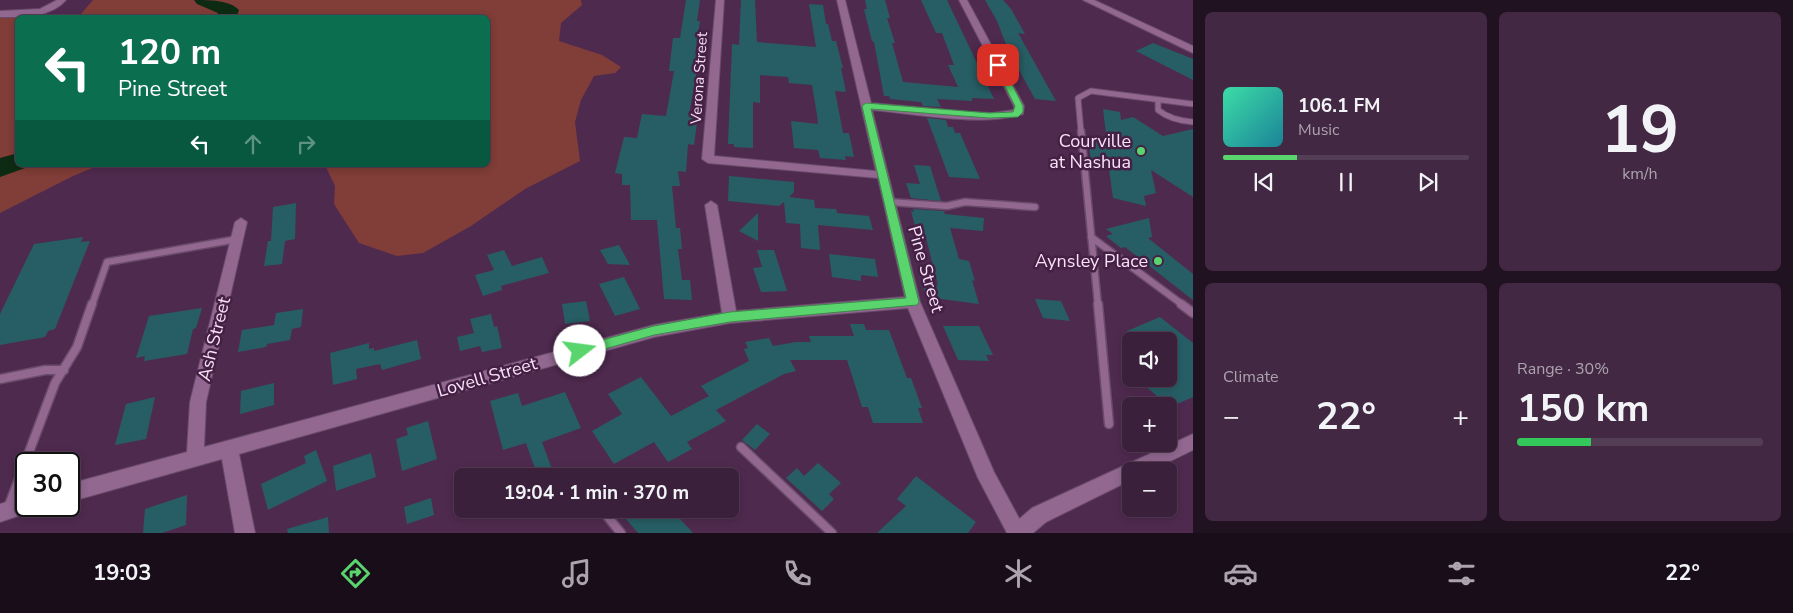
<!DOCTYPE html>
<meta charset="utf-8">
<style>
:root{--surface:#3b203b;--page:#422842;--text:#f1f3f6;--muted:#aca3af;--line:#543e55;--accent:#5ad56e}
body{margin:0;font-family:"Nunito Sans",sans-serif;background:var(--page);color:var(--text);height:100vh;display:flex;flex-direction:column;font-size:19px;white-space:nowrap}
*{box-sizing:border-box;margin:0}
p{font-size:16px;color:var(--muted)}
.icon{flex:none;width:28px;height:28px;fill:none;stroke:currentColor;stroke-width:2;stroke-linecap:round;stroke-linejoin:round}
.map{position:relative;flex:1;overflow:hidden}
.side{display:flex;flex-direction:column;gap:12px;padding:12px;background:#201220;width:600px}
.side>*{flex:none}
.top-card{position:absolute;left:15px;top:15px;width:475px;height:152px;border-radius:8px;box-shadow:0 2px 8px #0003,0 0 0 1px var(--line);background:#0b6e4f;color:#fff;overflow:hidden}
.tools{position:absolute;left:1122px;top:332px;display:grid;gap:10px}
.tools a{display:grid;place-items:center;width:55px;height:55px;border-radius:8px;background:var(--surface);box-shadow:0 2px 8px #0003,0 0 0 1px var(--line);font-size:25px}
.speed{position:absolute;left:15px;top:452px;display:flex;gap:10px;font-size:25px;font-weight:700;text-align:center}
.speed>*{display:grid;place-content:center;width:65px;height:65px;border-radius:50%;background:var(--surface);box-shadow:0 2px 8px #0003,0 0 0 1px var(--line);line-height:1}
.speed .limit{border:2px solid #111;border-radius:8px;background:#fff;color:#111}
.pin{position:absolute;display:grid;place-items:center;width:42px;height:42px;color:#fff;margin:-21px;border-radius:10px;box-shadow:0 2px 8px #0006}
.me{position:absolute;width:55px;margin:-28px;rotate:75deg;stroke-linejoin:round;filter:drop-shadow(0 0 4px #0008)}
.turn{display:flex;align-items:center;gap:18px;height:105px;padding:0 20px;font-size:22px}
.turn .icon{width:65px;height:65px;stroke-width:2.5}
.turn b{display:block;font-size:35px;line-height:42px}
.lanes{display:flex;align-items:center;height:48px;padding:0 20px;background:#0003;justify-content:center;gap:25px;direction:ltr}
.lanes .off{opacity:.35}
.big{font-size:38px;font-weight:700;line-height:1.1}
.side .tile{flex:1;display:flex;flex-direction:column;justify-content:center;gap:8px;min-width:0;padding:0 18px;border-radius:8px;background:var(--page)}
.side .dial{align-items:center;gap:0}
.dial b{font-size:65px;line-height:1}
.song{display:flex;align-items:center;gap:15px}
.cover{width:60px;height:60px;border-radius:8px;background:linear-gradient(135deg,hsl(160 70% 55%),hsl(190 70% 35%))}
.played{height:5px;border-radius:2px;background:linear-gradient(90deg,var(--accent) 30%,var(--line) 30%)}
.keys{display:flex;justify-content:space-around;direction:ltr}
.heat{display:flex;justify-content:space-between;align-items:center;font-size:28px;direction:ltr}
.charge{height:8px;border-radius:4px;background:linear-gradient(90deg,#34c759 30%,var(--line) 0)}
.side .tiles{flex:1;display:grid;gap:12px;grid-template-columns:repeat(2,1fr)}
.trip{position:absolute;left:454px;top:468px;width:285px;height:50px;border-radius:8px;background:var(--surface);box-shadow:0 2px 8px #0003,0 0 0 1px var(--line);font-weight:700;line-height:50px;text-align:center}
.dock{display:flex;height:80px;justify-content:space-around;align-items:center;background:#180d18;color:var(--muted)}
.dock .icon{width:35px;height:35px}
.dock .current{color:var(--accent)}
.dock b{font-size:22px;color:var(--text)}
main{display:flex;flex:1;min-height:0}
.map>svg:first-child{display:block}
</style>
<main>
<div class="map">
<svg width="1193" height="533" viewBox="0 0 1193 533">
<rect width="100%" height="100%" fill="#4f2a4f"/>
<!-- green -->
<path fill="#813d37" d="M93,0h488l1,5 -21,18 -2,18 43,14 19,12 -6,6 -21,3 -13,24 -6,22 5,39 -55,28 -54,37 -48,27 -26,3 -38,-13 -25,-39 1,-18 -9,-19 -6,-2h168v-147h-470v147h82l-27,11 -73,37v-196l81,-3z"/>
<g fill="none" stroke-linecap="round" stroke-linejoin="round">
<!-- river -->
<path fill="#0d2b12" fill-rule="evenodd" d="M194,0c14,0 36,0 45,10l-3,8h-21l3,-5 -21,-9z
M18,153v12h11l-1,2 -28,10v-19z"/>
</g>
<!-- building -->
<path fill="#275e65" d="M686,0h14l-3,21h3l-5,33h2l-1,22 -7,38 9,1 -4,30 -6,-1 -2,28 -8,-1 2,15h-8l4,42h4l2,21h-4l4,31h8l2,20 -28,-1 -7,-79h-26l-1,-35h-8v-11l-7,-1 9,-36 13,1 5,-24 24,2 8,-45h-5l4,-33h7z
M741,0h14l2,42 59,5 -7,-43 14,1 3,19h2l4,17h4l7,27h-2l5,24 -11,-1 8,42h6l5,24 -9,-1 1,4 -26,-2 -2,-8 -24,-2 -3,-27 27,3 -1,-9 -5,-30 -23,-2 -1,-6 -28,-2v28l-7,-1v46l-19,-1v-3h-6l4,-100 7,1z
M865,0h20l5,18h-3l8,25h-3l11,39 55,5 -10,-22h6l-12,-32h-6l-15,-33h26l47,99 -22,-1v3l-35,-2 4,8 -18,-1 -2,-4 -31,-3 -1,-3h-5l-10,-54 -2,-1 -8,-32h3z
M985,0h18l8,9 14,25 -7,-1 38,68 -21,-2 -26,-47 -12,-31z
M1153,43l40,16v21l-57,-29z
M1103,109l17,3 1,8 12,-3 30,19 30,-7v68l-42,-27 5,23 -12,3 2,10 -33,-8 -4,-29 -15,-3 -3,-4 -3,-24 19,4z
M927,118l19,2 2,7h5l2,6h5l20,46 -31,-2z
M914,165l16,1 11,35 -30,-3 -5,-15 14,1z
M729,176l65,6v10l-5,5 25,3 1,8 21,1 1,4 32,3 4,14 -55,-5 2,25 -19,-2 -1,-24 -14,-1 -2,-21 -5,4 -51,-5z
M296,203l-1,36 -10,2 -3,23 -18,2 4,-25h3l2,-34z
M913,209l31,2 1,3 39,4 -1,13 -33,-3 9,31 10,2 6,20 -3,-1 7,24 -53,-7 -4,-14 16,2 -12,-47 -8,-1 -7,-26 3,1z
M758,213v28l-19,-10z
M1149,218l3,19 -4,1 45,36v26l-68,-53 -4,1 -15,-12 7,-2 -7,-5z
M83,237l-2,5 9,-1 -35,88 -7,2 -3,6 -45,8v-31l34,-70z
M619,245l11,20 -22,-1 -8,-14z
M504,250l8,16 30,-9 7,16 -48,13 1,4 -19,6 -8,-21 19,-5 -7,-15z
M757,250h17l13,41 -26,1 -8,-24 9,-1z
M829,254l46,5 3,18 -17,-2v6l-29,-4z
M624,277l16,32 -25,7 -16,-32z
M1035,299l26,2 9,20 -27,-3z
M586,301l4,20 -25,3 -3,-20z
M202,308l-6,20 -3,1 -6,25 -43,7 1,-5 -9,2 13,-42z
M303,309l-2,18 -9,2 -2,11 -23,4 -1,3 -28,5 4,-22 32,-5 2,-12z
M491,314l3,13 3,-1 5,22 -20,4 -2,-6 -20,5 -3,-14 17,-4 -4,-14z
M1160,317l33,26v54l-23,10 -33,-28h32v-38h-36l-6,-10z
M850,324h14l2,6h23l18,48h4l11,30h-4l5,15h-50l-5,-16h-6l-15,-47h-57l6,11 -12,3 -68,36 10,11 -39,21 5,7 -24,13 -14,-20 -40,22 -22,-33 30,-17 -14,-20 33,-17 30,39 38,-20 -8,-10 48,-25 -5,-12 4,-1 -3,-6 24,-4 4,8 23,-4h15l-2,-6h45z
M943,326h36l14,29h-7l3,6 -31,-1z
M417,340l4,19 -39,11 -2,-6 -24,5 1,10 -24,6 -3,-32 39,-10v6l5,-1v3z
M274,383v22l-34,9 1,-23z
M565,392l16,36 -39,14 10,27 -15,5 -11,-31 -23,7 -13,-49 28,-8 4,13z
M155,397l-9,42 -31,6 11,-41z
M428,421l9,38 -35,12 -6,-32 12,-4 -2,-7z
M757,424l13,10 -15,16 -13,-10z
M316,450l11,31 -59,29 -7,-26 45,-21 -2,-7z
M371,453l5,24 -40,14 -3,-25z
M818,463l23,20 -12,11 5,5 -12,12 -36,-33 11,-10 7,8z
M916,476l60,46 -8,11h-91l29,-27 -9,-7z
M187,495l-1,30 -24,8h-19l2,-24z
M431,498l3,17 -27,9 -3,-17z
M617,509h54l22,24h-55z
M328,517l1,16h-41l-1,-4z"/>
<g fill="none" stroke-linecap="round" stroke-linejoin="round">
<defs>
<path id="service-far2" d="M1158,100v10c10,8 22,11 35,12
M1081,132l-3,-34 13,-7 102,13"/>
<path id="service-far1" d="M1081,131l17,174
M889,202l58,4 18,-4 70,5
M1091,237l92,68
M92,305l15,-43 131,-23"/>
<path id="service" d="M1098,304l11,120
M1181,304l12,9
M0,379l45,-9h19
M741,447l91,86
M8,508l47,-125 22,-36 15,-43
M607,516l14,17"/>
<path id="minor" d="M57,0h9c-16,18 -43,17 -66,17v-6l40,-2z
M716,0h8l-10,156 162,15 -39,-171h8l26,103 100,9 21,1 22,-3v-4l-55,-106h8l57,106 -1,8c-42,13 -106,0 -151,-4l48,192 74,170 33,61h-20l-29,-55 -70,-170 -178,15 -76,14 -415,117 16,79h-20l-13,-74 -153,43v-18l118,-32 3,-50 45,-180 6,-4 6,4 -41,180 -2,45 450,-122 68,-12 -17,-108 6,-4 6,4 19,106 169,-14 -27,-119 -170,-15 -6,-4z
M1083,0h11l99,46v7z
M26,496v10h9l-2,5 -33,11v-18z"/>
<path id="tertiary" d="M1193,434v16l-43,21h-19v9l-85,42 -13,11h-25l3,-7 21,-18z"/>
</defs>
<!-- service-far2 casing -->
<use href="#service-far2" stroke="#6a4b6b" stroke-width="7"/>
<!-- service-far1 casing -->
<use href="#service-far1" stroke="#6a4b6b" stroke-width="9"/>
<!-- service casing -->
<use href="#service" stroke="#6a4b6b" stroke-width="11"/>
<!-- minor casing -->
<use href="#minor" stroke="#6a4b6b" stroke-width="2"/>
<!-- tertiary casing -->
<use href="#tertiary" stroke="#6a4b6b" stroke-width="2"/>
<!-- service-far2 -->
<use href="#service-far2" stroke="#926891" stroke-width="5"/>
<!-- service-far1 -->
<use href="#service-far1" stroke="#926891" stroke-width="6"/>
<!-- service -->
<use href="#service" stroke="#926891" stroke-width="8"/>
<!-- minor -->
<use href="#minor" fill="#926891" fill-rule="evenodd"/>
<!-- tertiary -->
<use href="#tertiary" fill="#926891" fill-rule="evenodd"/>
</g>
<!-- route -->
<path fill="#5ad56e" stroke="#3a8a48" d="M998,62l4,3 21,41v6l-5,5 -29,1 -118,-9 48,193 -2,3 -187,17 -76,13 -74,21 -4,-1 -2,-4 2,-4 4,-1 74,-20 76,-14 176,-14 -44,-192 4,-3 123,10 24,-1 2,-6 -21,-41z"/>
<!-- markers -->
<g fill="#5ad56e" stroke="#442044" stroke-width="2">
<circle cx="1141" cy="151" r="5"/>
<circle cx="1158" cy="261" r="5"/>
</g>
<g text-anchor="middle" stroke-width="5" stroke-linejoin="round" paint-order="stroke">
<!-- far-street labels -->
<g font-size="15" fill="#f9e1f8" stroke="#442044">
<text transform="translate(699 78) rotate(-86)" y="5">Verona Street</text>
</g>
<!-- poi labels -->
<g font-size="18" fill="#f9e1f8" stroke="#442044" text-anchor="end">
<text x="1131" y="147">Courville<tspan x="1131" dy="21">at Nashua</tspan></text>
<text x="1148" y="267">Aynsley Place</text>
</g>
<!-- street labels -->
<g font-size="18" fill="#f9e1f8" stroke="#442044">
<text transform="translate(926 269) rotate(74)" y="6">Pine Street</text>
<text transform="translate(214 339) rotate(-76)" y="6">Ash Street</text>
<text transform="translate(487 377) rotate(-16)" y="6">Lovell Street</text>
</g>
</g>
</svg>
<div class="tools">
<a><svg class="icon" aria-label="sound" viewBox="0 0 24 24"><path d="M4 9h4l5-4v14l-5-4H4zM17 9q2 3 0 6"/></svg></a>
<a>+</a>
<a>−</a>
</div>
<div class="speed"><div class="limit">30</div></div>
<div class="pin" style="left:998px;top:65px;background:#d93025"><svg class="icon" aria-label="arrive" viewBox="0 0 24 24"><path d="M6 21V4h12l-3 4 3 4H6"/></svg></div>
<svg class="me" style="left:580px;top:351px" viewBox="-20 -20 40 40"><circle r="19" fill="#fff"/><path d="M0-13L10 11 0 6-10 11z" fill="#5ad56e"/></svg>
<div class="trip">19:04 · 1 min · 370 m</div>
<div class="top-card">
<div class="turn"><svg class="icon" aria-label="left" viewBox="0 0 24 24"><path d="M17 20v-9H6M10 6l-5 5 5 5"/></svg><div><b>120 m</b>Pine Street</div></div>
<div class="lanes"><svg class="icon" aria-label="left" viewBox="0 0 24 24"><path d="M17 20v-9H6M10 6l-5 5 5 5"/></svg><svg class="icon off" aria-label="ahead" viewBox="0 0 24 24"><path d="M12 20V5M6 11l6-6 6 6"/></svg><svg class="icon off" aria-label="right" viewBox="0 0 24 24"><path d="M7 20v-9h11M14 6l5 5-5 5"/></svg></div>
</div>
</div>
<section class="side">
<div class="tiles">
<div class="tile">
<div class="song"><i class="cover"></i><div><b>106.1 FM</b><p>Music</p></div></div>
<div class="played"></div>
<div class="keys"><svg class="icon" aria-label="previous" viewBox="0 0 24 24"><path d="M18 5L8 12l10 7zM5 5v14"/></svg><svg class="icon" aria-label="pause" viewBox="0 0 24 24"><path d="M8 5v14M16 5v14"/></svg><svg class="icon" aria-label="next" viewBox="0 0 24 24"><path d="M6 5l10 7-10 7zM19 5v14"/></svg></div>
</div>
<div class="tile dial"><b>19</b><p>km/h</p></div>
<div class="tile"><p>Climate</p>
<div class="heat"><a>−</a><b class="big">22°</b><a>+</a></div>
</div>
<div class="tile"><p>Range · 30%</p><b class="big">150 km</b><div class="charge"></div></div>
</div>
</section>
</main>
<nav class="dock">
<b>19:03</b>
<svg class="icon current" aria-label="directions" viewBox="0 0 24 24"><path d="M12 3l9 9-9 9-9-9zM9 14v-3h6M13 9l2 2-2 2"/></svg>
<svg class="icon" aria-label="music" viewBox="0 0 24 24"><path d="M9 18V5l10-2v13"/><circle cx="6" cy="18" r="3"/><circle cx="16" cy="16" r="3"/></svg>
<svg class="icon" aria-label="phone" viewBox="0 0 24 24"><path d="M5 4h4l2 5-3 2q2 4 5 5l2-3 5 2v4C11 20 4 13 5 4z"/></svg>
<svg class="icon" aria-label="climate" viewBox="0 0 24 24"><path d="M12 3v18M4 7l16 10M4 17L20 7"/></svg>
<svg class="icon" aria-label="car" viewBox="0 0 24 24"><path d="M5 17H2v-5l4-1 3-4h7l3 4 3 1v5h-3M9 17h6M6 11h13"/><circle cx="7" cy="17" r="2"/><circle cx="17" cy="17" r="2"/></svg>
<svg class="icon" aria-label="filters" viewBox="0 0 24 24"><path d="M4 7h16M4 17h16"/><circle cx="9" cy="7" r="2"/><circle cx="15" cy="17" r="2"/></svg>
<b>22°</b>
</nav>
